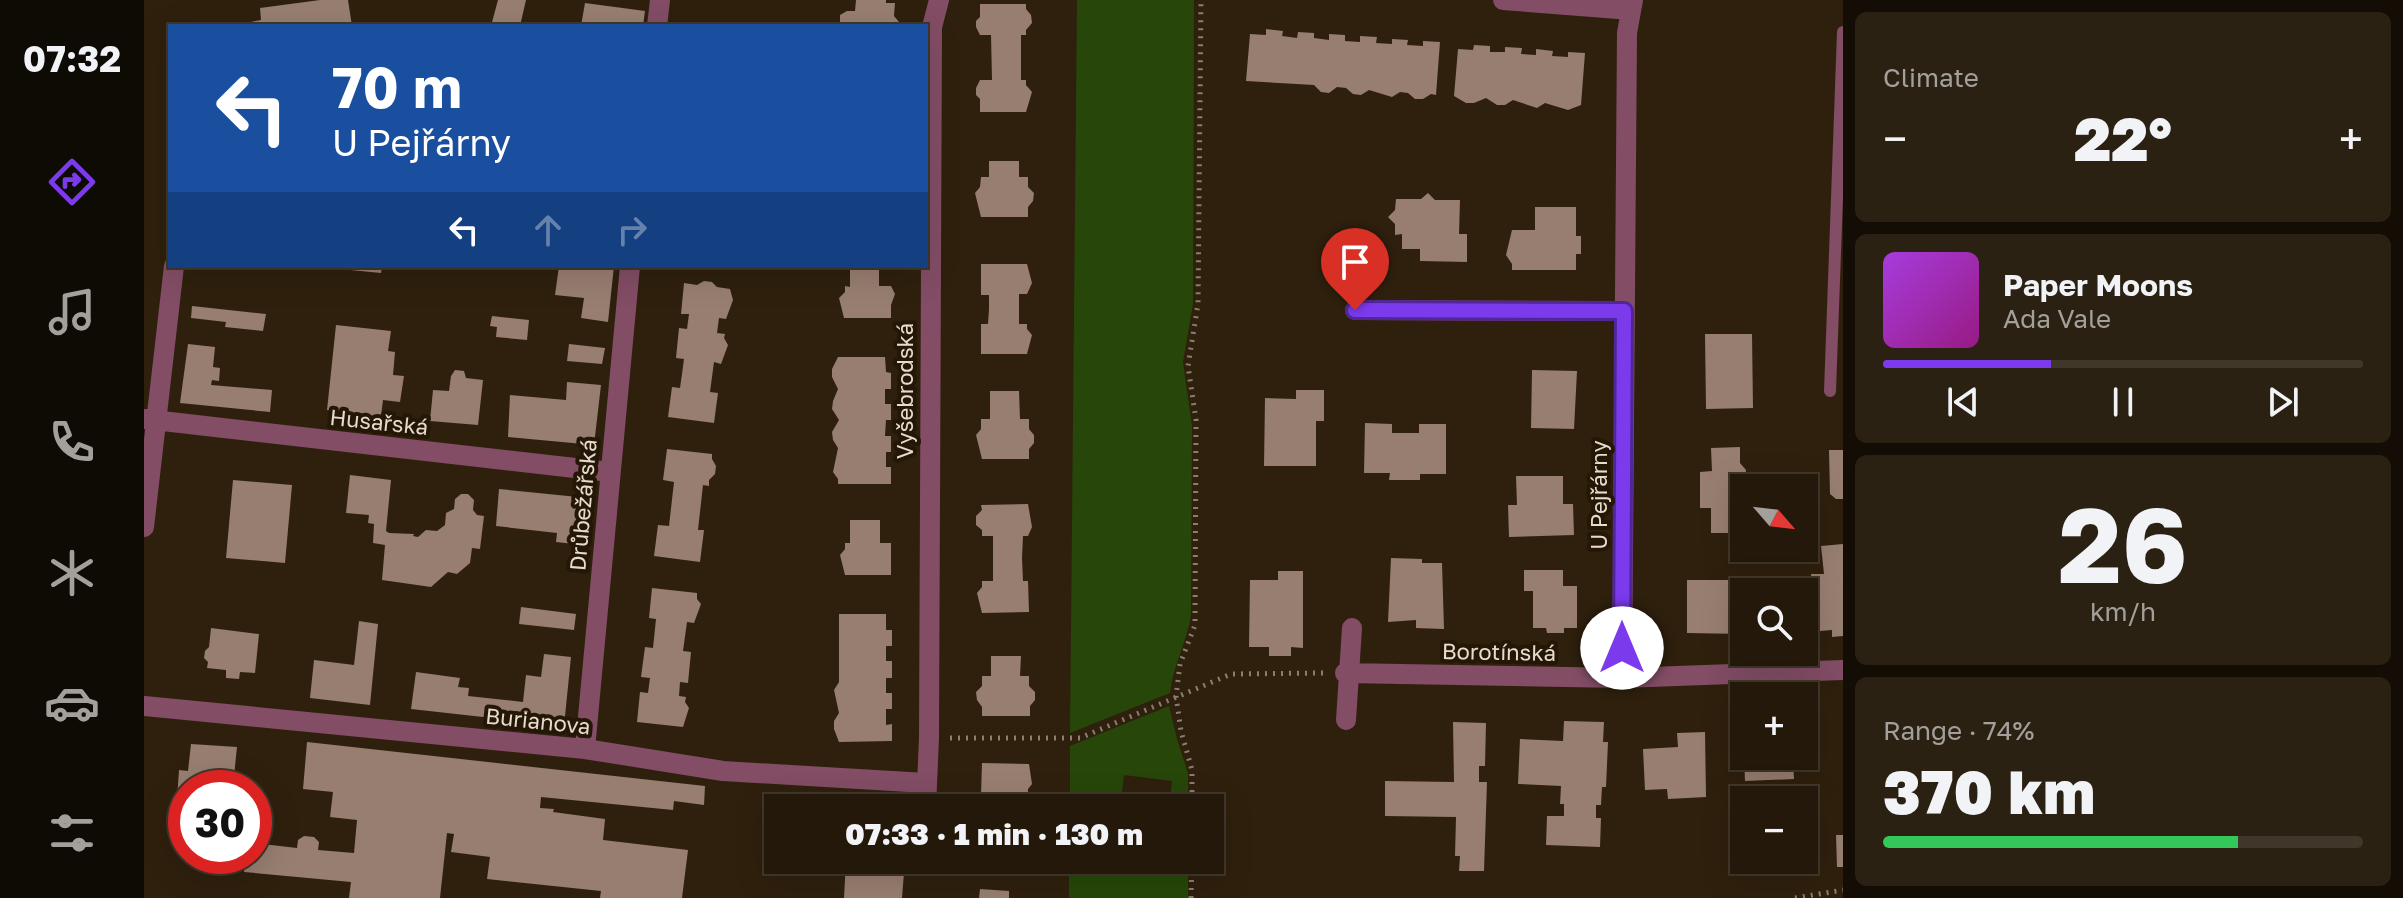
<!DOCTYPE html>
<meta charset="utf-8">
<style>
:root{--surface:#23180a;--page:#2b2113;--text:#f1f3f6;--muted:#a3a09c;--line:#40372b;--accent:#7c3aed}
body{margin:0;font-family:"Golos Text",sans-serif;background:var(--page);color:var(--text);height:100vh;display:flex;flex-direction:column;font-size:30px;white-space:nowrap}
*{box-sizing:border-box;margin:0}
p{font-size:26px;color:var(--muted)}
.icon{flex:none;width:44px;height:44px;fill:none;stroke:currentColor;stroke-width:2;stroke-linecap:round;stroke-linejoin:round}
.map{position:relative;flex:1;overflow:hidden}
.drawer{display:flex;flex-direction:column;gap:12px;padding:12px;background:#130d06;width:560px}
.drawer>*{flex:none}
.guide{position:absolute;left:24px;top:24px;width:760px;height:244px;border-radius:0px;box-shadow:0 8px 32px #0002,0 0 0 2px var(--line);background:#1a4fa0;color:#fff;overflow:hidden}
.needle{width:52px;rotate:118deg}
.controls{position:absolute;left:1586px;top:474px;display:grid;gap:16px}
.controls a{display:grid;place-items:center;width:88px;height:88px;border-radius:0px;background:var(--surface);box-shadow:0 8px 32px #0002,0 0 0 2px var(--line);font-size:40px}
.speed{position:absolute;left:24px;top:770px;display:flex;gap:16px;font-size:40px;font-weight:700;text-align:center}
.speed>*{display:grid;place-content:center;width:104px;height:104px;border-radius:50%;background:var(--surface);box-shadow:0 8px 32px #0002,0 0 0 2px var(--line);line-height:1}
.speed .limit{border:12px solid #d22;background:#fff;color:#111}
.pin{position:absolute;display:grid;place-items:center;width:68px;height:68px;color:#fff;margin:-82px -34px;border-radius:50% 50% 50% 0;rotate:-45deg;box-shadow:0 0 8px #0007}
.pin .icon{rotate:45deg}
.me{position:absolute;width:88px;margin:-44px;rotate:0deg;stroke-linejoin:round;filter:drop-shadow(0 0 6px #0008)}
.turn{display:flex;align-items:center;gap:28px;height:168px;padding:0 32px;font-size:36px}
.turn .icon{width:104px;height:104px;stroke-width:2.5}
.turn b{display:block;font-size:56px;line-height:68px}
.lanes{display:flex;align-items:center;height:76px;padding:0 32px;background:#0003;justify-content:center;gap:40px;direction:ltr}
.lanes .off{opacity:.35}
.big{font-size:60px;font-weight:800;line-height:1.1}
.drawer .card{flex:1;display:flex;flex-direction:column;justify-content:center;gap:12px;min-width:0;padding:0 28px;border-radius:12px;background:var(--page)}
.drawer .dial{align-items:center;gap:0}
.dial b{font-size:104px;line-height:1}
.song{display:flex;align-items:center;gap:24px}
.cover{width:96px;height:96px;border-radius:12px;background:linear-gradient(135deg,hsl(280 70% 55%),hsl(310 70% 35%))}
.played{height:8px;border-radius:4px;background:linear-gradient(90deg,var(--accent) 35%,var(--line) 35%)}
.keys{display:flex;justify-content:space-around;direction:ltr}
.heat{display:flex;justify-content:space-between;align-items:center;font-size:44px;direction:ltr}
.charge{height:12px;border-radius:6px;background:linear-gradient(90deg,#34c759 74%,var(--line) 0)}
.trip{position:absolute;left:620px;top:794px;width:460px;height:80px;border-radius:0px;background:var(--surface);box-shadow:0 8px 32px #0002,0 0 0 2px var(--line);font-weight:800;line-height:80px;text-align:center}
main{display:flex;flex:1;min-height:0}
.tabs{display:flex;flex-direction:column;width:144px;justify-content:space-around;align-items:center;background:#0e0a04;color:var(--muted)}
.tabs .icon{width:56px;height:56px}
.tabs .on{color:var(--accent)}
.tabs b{font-size:36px;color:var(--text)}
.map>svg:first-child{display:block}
</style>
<main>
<nav class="tabs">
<b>07:32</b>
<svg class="icon on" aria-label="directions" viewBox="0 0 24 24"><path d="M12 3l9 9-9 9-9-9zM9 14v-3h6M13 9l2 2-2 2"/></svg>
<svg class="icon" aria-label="music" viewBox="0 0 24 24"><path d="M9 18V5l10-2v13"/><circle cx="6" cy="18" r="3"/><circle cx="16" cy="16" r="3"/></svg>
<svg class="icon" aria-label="phone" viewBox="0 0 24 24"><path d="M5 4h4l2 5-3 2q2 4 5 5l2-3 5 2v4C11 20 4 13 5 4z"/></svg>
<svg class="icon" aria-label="climate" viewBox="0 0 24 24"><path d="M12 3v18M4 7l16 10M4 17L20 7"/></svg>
<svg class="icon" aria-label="car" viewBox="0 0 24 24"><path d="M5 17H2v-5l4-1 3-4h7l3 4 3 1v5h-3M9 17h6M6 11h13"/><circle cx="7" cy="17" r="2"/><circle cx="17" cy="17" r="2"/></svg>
<svg class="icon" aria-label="filters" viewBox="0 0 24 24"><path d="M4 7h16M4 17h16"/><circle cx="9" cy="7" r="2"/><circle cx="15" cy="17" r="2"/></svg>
</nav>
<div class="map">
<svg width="1699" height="898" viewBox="0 0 1699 898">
<rect width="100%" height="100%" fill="#2f200d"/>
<!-- green -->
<path fill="#264709" d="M933,0h117l-1,304 -10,58 9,64 -1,189c-4,27 -18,50 -21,78l-100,40z
M1025,706l8,33 11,34v35h-19l3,-27 -48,-6 -4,33h-50v-62z
M925,860h45l-1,4 13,1 7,-5h55v38h-119z"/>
<!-- building -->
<path fill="#977e70" d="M176,0h28l4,26h-122l31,-6 -1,-12z
M354,0h28l-6,26h-29z
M712,0h30v3h9l-1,13 5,6 -1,4h-58v-11l7,-4h8z
M441,3l60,8 -2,15h-62z
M836,4h46v5l5,6 1,8 -6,7v5h-5v45h5v5l6,7 -6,20h-46v-13l-4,-4v-7l4,-8h12l-1,-45h-11l-4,-8v-6l4,-4z
M1122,29l17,2 -1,5 15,2 1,-6 16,1v5l15,2v-6l16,1v6l15,1v-6l17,1 -1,6 16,1v-5l16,1 -1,5 16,1v-5l17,1 -4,53 -5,-1 -8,5h-8l-7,-6 -8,-1 -8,5 -23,-7 -8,5 -8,-1 -7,-6 -9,-1 -8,6 -8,-1 -7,-7 -68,-4 4,-47 16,1z
M1330,45l16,1v6h15v-5l17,1 -1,6 15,1v-6l17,2 -1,5 16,1v-5l17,1 -4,52 -13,5 -23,-7 -8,5 -24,-8 -8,5h-8l-11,-7 -12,5h-8l-12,-7 4,-47 15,1z
M845,161h30v16h9v10l6,6 -1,8 -5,6v10h-47l-6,-24 5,-6 1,-10h8z
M1284,193l7,7h25l-1,34h8v28l-47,-1v-12h-18v-15l-7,1v-11l-7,-7 7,-7 1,-11h25z
M1391,207h41v29h5v18h-5v16h-64v-6l-6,-9 6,-25h23z
M837,264h46l5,19 -5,11h-8v30h8v5l5,6 -5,19h-46v-30h7l1,-15v-14h-8z
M186,266h52l-1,7 -51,-5z
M415,266h55l-6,56 -27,-4 3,-20 -29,-3z
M706,266h29v20h12l4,8 -4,11v13h-47l-5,-20 6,-6v-6l5,1z
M560,281l8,1 5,5 13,2 3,11 -7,19 -7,-1 -2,15 8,1 -1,4 4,7 -7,19 -7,-2 -4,30 8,1 -4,30 -46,-6 4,-30 8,1 2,-14 2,-15 -8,-1 3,-30 8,1 2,-15h-8l3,-31 13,2z
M48,306l74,8 -3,17 -38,-4 1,-5 -35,-4z
M348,316l37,4 -2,20 -31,-3 1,-10 -7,-1z
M192,325l55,6 -3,20 7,1 -2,23 11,1 -4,26 -17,-2 -3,24 -19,-2 1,-8 -35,-4z
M1561,334h47l1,74 -47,1z
M44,344l27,3 -2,20 7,1 -1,13 -7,-1 -1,5 61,5 -2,22 -90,-9z
M425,344l36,4 -3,16 -35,-3z
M694,357h47l1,15 5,1v16h-6v15h6v16h-5l-1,16h6v16h-5v15h5v17h-53v-5l-5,-7 5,-24 -5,-8 -1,-8 7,-12 -7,-11 1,-8 5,-12 -6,-12v-8z
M311,370l9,1 2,7 17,2 -5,45 -48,-4 3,-31 16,1 2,-15z
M1388,370l45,1 -3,58 -43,-1z
M423,382l34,3 -7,60 -86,-8 2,-42 56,5z
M1152,390h28v31h-8v45h-52l1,-68 31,1z
M846,391h29l1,28h9v10l5,6v8l-5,6v10h-47l-6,-24 5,-6v-10h9z
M1221,423l27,1v9h27v-9h27v50h-26v6h-31l1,-7h-26z
M1596,447v16l6,7 -1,15 -5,3v4h4v41h-33v-25h-11v-36l12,-1 -1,-23z
M523,449l45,5v5l4,7 -1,8 -6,6v6l-6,-1 -5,45h6l-4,32 -46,-6 4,-31 11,1 5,-44 -11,-2z
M1685,450h14v49h-7l-6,-5z
M206,475l41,5 -5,51 3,2 25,1 -1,2 5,1 8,-7 11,1 8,-6 1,-12 8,-4 1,-10 6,-5h7l6,6 -1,10 4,5 7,1 -4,33 -8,-1 -2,15 -13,11 -9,-2 -17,15 -49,-7 3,-35 -12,-2 1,-19 -6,-1 1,-8 -23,-2z
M1372,476h47v28h10l1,31 -65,2 -1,-32h9z
M89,480l59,5 -7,78 -59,-5z
M355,489l89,9 -5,47 -27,-3 1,-9 -61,-7z
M884,504l4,23 -4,9h-5l-1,22 1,23h5l1,31 -47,1 -5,-20 5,-6v-6h11v-45h-11v-6l-6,-5v-9l6,-6 -1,-5z
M706,520h30v23h11v32h-46l-5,-20 5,-6v-6h5z
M1699,544v92l-11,1v-7l-24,2 -2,-37 6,-7 -1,-14h13l-3,-28z
M1247,558l31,1v4h20l2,66 -28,-1v-8l-28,2z
M1380,570h39v16h14v42h-13v5h-17l-1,-5h-13v-37h-9z
M1134,571h25v77l-12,-1v9h-22v-9h-20l1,-67h28z
M1543,580h66v12h-9v42l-57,-1z
M508,588l45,5v6l4,5 -7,19 -7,-1 -4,29 8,1 -3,31 -8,-1 -1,14 7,1 -1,5 4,6 -6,19 -46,-5 3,-30 8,1 2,-15 -9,-1 4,-30 8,1 3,-29 -7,-1z
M377,607l55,7 -2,16 -55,-6z
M695,614h47v16h6v16h-6v15h6v17h-6v15h6v16h-6v16l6,-1v17l-53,1 -5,-13v-8l5,-8 -5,-23 5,-8z
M215,621l19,3 -8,81 -60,-7 4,-38 40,5z
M67,628l48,6 -4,39 -15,-1 -1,7 -13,-1v-8l-19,-2 1,-6 -4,-4 1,-7 4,-4z
M400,654l27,3 -7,69 -153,-17 5,-37 44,6 -2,9 11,1 -1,8 55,6 3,-27 15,2z
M847,656h30l-1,20h9v10l6,6v8l-5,6v10h-48v-9l-5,-7 -1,-8 6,-6v-10h9z
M1670,720l2,41 -23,1 1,17 -49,2 -1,-25h60v-35z
M1420,721l40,1 -1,20h5l-2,45h-4l-1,18h-5v13h5l-1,29 -54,-2 1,-29h17v-12h-4l1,-18 -43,-2 2,-45 43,2z
M1309,722l33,1 -1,43h-6v16h8l-3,89h-25l1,-15h-5l1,-39 -71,-1v-35l69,1z
M1561,732l1,65 -38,2 -1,-10 -22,1 -2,-41 35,-2 -1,-14z
M163,742l398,44 -1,19 -30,-4 -1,9 -132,-13 -1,11 14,1 -1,3 52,7 -2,21 85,10 -6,48h-82l1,-7 -114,-12 3,-22 -39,-5 3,-18 -7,-1 -7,65h-91l2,-16 -107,-10 2,-16h8v-13l43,5 1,-8 6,-4 10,1 5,5 -1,8 36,3 3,-33 -27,-3 3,-25 -30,-3z
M47,744l46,3 -3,29 5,12h-53v11h-9l2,-29 9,1z
M838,763l47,1 3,20 -4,5v6l-8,-1 -1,14h-30v-15l-8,1z
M39,826l3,1v26l-6,-1z
M1692,835h7v32h-6z
M702,860h59l-3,38h-58z
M836,889l29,2v7h-30z"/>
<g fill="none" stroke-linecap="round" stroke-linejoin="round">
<!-- path -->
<path stroke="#8a7e6e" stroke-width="5" stroke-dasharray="2 6" stroke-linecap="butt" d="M806,738h130l151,-64 92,-1
M1048,808v-38l-11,-39 -5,-35 4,-32 15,-39 1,-205 -8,-54 10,-62 3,-304
M1047,898l1,-38
M1651,898l48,-8"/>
<!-- service -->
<path stroke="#824d65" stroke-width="12" d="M1686,391l13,-359"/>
<!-- minor -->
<path stroke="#824d65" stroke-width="20" d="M1359,0l128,10
M513,26l3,-26
M1211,310l269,1
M0,419l466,53
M0,527l30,-261
M1201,673l277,5 221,-8
M1478,678l5,-645 6,-33
M0,706l441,43 138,22 203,12
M1202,720l6,-92
M441,749l45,-483
M782,808l3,-70 3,-711 7,-27
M783,860v3"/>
</g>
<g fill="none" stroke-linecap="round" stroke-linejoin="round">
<defs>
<path id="route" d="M1211,310l269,1 -2,337"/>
</defs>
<!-- route casing -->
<use href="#route" stroke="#51269a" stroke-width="20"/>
<!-- route -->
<use href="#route" stroke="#7c3aed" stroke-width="14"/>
</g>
<g text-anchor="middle" stroke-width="8" stroke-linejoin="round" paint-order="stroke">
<!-- street labels -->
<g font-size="22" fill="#e5dbcf" stroke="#251705">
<text transform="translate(761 391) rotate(-90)" y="8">Vyšebrodská</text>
<text transform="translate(235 422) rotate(6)" y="8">Husařská</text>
<text transform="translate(1455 495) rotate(-90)" y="8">U Pejřárny</text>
<text transform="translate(439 505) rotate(-85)" y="8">Drůbežářská</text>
<text transform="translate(1355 652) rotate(1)" y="8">Borotínská</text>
<text transform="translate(394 721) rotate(6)" y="8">Burianova</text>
</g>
</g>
</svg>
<div class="controls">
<a><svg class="needle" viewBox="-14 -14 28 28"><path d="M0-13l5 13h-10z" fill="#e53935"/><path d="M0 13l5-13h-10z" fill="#a3a09c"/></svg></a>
<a><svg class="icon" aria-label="search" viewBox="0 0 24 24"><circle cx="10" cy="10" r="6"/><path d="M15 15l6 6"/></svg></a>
<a>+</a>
<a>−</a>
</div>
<div class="speed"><div class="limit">30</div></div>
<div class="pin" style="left:1211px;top:310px;background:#d93025"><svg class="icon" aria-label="arrive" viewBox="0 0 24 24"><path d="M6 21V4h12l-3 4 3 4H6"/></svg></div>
<svg class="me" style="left:1478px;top:648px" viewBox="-20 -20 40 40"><circle r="19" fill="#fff"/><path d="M0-13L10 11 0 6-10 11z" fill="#7c3aed"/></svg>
<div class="trip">07:33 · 1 min · 130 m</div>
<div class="guide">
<div class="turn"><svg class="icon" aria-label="left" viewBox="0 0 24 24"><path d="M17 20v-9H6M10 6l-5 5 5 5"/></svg><div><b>70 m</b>U Pejřárny</div></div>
<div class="lanes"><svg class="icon" aria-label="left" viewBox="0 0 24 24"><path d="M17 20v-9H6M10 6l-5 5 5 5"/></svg><svg class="icon off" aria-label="ahead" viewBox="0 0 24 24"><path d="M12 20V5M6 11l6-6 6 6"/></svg><svg class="icon off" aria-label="right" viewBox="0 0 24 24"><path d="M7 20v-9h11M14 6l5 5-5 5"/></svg></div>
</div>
</div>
<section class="drawer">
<div class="card"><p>Climate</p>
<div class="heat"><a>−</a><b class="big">22°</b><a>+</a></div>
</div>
<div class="card">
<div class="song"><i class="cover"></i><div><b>Paper Moons</b><p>Ada Vale</p></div></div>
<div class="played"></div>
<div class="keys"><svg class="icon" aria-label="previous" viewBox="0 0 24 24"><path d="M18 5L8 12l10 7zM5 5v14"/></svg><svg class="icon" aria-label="pause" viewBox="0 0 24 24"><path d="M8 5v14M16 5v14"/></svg><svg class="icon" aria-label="next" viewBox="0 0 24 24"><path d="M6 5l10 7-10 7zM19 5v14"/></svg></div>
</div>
<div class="card dial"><b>26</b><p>km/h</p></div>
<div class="card"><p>Range · 74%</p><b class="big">370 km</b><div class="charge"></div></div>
</section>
</main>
